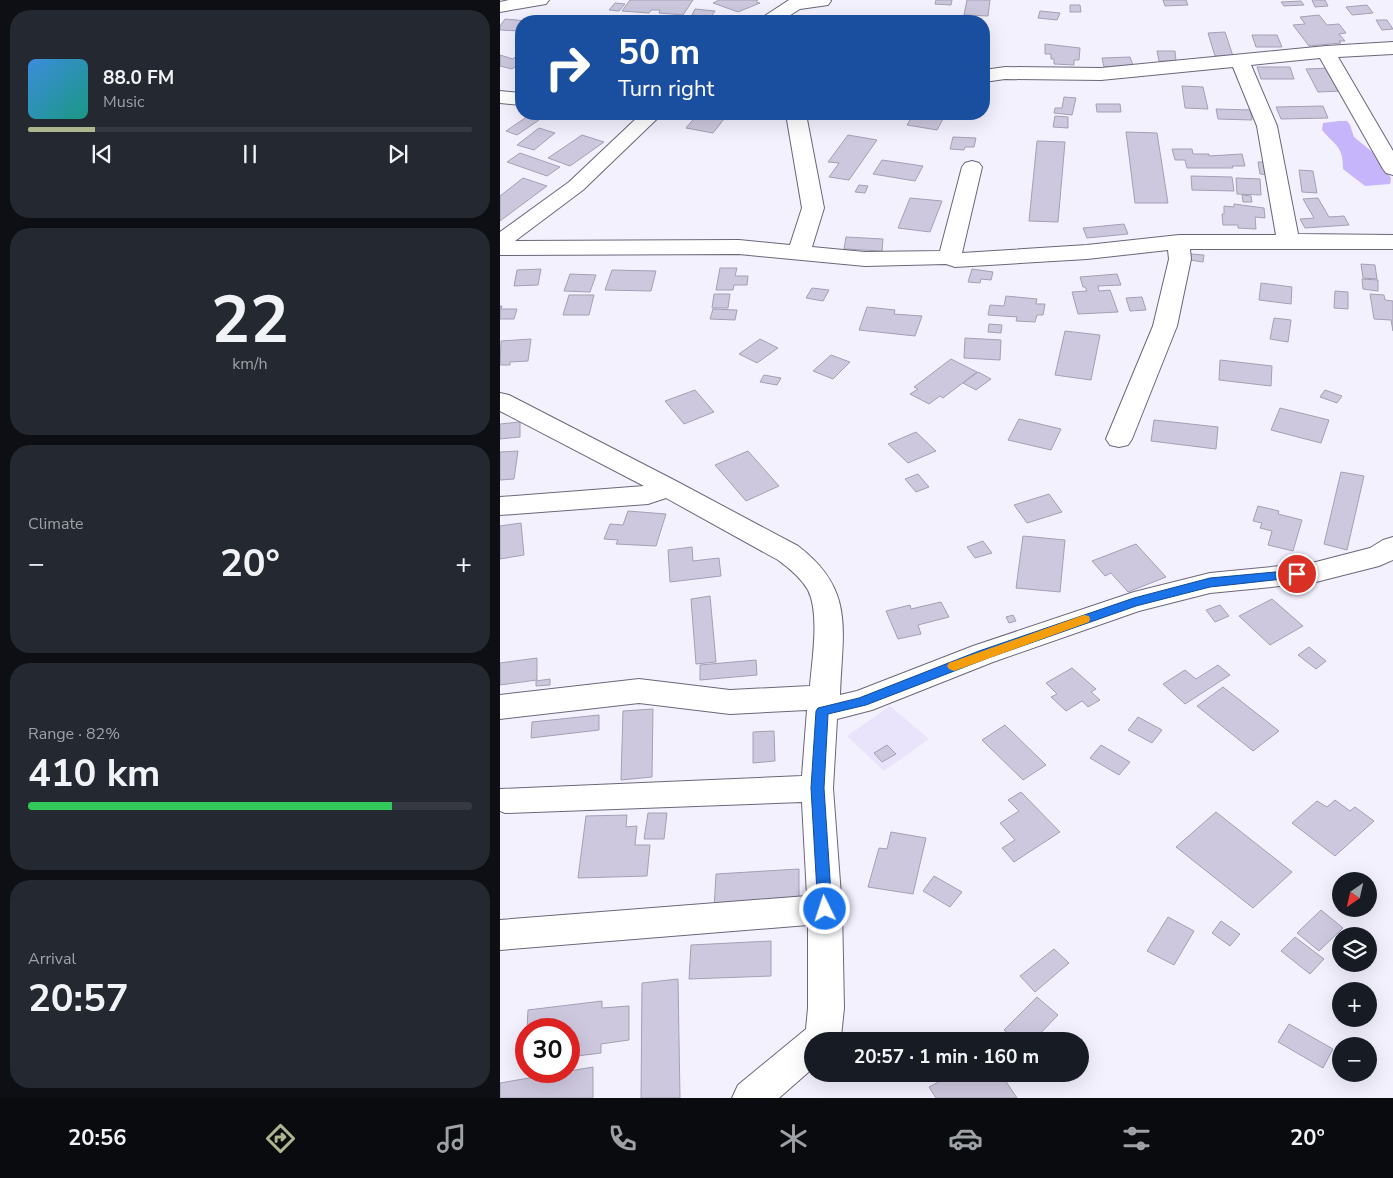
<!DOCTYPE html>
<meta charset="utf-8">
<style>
:root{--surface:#171b24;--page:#242831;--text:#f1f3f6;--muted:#9ea1a6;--line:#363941;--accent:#afb58e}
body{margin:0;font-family:"Nunito Sans",sans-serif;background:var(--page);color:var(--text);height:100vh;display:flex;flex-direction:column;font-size:19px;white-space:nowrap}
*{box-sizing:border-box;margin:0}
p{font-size:16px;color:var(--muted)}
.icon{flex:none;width:28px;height:28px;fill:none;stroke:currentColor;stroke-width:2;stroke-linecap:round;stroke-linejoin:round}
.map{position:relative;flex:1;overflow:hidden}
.sheet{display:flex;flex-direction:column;gap:10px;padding:10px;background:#0d0f14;width:500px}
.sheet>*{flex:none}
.hud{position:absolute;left:15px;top:15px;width:475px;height:105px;border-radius:20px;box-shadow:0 5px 20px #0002;background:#1a4fa0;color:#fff;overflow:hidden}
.needle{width:32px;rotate:214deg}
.controls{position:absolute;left:832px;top:872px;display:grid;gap:10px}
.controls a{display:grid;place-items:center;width:45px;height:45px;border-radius:50%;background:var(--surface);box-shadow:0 5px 20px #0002;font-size:25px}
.speed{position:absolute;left:15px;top:1018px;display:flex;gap:10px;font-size:25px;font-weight:700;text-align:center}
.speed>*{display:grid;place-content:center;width:65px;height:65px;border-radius:50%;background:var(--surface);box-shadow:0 5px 20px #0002;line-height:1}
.speed .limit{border:8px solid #d22;background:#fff;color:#111}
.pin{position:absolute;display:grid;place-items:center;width:42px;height:42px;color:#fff;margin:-21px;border:2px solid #fff;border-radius:50%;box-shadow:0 1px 5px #0007}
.me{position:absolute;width:55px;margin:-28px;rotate:356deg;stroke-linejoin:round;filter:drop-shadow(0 0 4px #0008)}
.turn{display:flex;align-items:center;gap:18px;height:105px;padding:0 20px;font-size:22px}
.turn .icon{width:65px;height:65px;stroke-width:2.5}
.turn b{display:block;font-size:35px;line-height:42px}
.big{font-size:38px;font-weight:700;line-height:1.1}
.sheet .widget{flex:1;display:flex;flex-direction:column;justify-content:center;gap:8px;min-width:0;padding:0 18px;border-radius:20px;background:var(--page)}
.sheet .dial{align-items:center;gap:0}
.dial b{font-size:65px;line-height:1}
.song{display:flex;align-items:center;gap:15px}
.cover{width:60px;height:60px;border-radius:8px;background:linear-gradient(135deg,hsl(210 70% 55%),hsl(170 70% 35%))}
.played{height:5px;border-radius:2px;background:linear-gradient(90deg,var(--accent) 15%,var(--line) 15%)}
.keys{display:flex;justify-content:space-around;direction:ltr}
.heat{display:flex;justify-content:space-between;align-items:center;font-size:28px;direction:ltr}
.charge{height:8px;border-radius:4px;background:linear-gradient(90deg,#34c759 82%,var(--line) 0)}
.trip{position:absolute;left:304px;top:1032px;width:285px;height:50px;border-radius:25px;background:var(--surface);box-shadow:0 5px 20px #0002;font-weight:700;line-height:50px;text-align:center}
.menu{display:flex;height:80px;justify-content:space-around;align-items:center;background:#090b0e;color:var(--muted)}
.menu .icon{width:35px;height:35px}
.menu .active{color:var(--accent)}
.menu b{font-size:22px;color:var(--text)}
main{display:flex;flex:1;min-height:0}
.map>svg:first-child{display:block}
</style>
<main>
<section class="sheet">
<div class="widget">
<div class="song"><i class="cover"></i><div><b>88.0 FM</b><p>Music</p></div></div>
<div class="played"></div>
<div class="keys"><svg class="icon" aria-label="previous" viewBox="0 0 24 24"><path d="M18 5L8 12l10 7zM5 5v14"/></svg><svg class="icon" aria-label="pause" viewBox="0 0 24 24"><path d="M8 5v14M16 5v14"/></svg><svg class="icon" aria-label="next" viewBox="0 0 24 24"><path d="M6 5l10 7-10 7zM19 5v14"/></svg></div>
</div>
<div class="widget dial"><b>22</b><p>km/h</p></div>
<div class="widget"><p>Climate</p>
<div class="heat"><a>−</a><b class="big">20°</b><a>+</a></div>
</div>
<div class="widget"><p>Range · 82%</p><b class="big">410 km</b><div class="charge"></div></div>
<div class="widget"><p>Arrival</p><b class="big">20:57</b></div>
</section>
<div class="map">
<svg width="893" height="1098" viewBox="0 0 893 1098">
<rect width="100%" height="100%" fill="#f4f1ff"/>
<!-- built -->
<path fill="#e9e3fb" d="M390,706l39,33 -45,32 -37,-35z"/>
<!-- green -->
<path fill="#c7b5fb" d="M839,121h8l3,4 4,12 22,18 15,23 -1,6 -25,2 -22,-17c0,-24 -8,-23 -21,-39l1,-7z"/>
<!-- building -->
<path fill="#cdc8de" stroke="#a49fb5" d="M130,0h63l-10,15 -24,-2 1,-3h-9l-2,3 -27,-2z
M219,0h39l-2,2 4,1 -22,9 -25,-9z
M436,0h16l-1,5 -16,-1z
M467,0h23l-2,16 -24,-1z
M663,0h23l2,5 -23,1z
M812,0h13l3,6 -13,1z
M801,1l3,4 -20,1 -3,-4z
M115,3l10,1 -6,7 -10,-1z
M570,5h10l1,7h-11z
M867,5l6,8 -21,2 -6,-8z
M195,9l20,2 -4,6 -19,-2z
M540,11l20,2 -3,7 -19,-2z
M819,15l8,10 12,-1 7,9 -7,1 6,7h-6l2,2 -32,3 -16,-21 12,-1 -5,-7z
M5,19l22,2h-6l-1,10 -20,-1v-4z
M876,20h11l6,9 -11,1z
M725,32l8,24h-18l-7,-23z
M752,35h25l5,12h-26z
M545,44l35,4 -1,12h-5v5l-20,-1v-5h-3v-5h-6z
M657,51h18l1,10h-17z
M0,55l13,4 3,-3 5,1v6l-9,6 -12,-3z
M630,57l3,8 -29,2 -2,-9z
M757,67h33l4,12h-33z
M831,68l12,23 -25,1 -12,-23z
M682,86l21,1 5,22 -23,-1z
M564,97l12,1 -4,17 -18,-2 1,-5h7z
M596,104h24l1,8h-24z
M823,106l5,12 -47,1 -5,-12z
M716,109l34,1 2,10 -34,-1z
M197,115l27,4 -11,14 -27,-5z
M413,115l30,4 -6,11 -30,-5z
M28,116l11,4 -22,15 -11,-4z
M555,116l13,1v11l-15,-1z
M39,128l16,5 -21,17 -17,-5z
M626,132l31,1 11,70h-33z
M82,135l22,7 -34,24 -22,-8z
M348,135l29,5 -28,40 -20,-3 10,-14 -11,-1z
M453,137l23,1 -2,9h-9l-1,3 -14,-1z
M537,141l28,1 -7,80 -29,-1z
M672,149h20l1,5h16v2l33,-2 3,12h-13l1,2h-46l-2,-8h-10z
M20,153l40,14 -13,9 -40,-14z
M382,160l41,6 -8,15 -42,-7z
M758,162h11l2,13 -11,-1z
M799,170l14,1 4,22 -15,-1z
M691,176l41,1 2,14 -42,-1z
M23,178l24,8 -47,35v-25z
M736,178l24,1 1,16 -24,-1z
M359,185l9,1 -3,7 -10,-1z
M742,195l9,1 1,6h-9z
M410,198l32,3 -12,31 -32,-4z
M818,198l11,19 15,-1 5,9 -44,3 -5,-9 14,-1 -11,-19z
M734,204l30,4 1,10 -10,-1 1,12 -18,-1v-3h-15l-1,-11h2v-8l10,1z
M624,224l4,10 -41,4 -4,-10z
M346,237l37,2 -1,12 -38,-2z
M691,254l13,1 -1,7 -13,-2z
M861,264l14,1 2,14 -14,-1z
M220,268h17l-2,8h13l-1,9h-13l-1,5h-17z
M41,269l-3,16 -24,1 3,-16z
M472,269l21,3 -2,8 -10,-1 -1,4 -12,-1z
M112,270l44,1 -5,20 -46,-1z
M70,274l26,1 -6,17 -26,-1z
M617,274l4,11 -23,1 1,5 11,-1 8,22 -40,2 -6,-22 15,-1 -2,-4h-2l-3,-10z
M862,279l16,1v11l-15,-2z
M761,283l31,4 -1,17 -32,-4z
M312,288l17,2 -6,11 -17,-3z
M835,291l13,1v17l-14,-1z
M214,294h16l-2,14h-16z
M870,294l14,1 1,5 8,1v30l-2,-11 -17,-1z
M69,295h25l-5,20h-26z
M506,296l31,3 -1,5h9l-2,11h-6l-2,7 -19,-1 1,-4 -29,-2 2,-10 14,1z
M642,297l4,13 -16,1 -4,-13z
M0,306h2l-1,3h16l-3,10h-14z
M367,307l28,3 -1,4 28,2 -7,20 -56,-6z
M213,309l24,1 -2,10 -25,-1z
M774,318l17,2 -3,22 -18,-3z
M489,324l13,1 -1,8 -13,-1z
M565,331l35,4 -9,45 -36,-5z
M465,338l36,2 -1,20 -36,-2z
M31,339l-3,22 -18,1v3h-10l1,-24z
M260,339l18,9 -21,15 -18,-9z
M331,355l19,7 -17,17 -20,-8z
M451,359l26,13 -34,26 -3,-2 -11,8 -19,-10 8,-5 -4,-2z
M720,360l52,6 -1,20 -52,-6z
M478,372l13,7 -15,11 -13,-7z
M264,375l17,3 -4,7 -17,-3z
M195,390l19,22 -30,12 -19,-23z
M825,390l17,6 -5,7 -17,-6z
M780,408l49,12 -8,23 -50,-13z
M519,419l42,10 -10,21 -43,-10z
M654,420l64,7 -2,22 -65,-8z
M20,422v15l-20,2v-15z
M416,432l20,19 -28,12 -20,-19z
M18,451l-4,28 -14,1v-28z
M248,451l31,35 -33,15 -31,-36z
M841,472l23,4 -17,74 -23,-6z
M418,474l11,13 -13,5 -11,-13z
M549,494l13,18 -35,11 -13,-18z
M758,506l21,5 -1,3 24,6 -9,31 -25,-6 4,-14 -12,-3 2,-5 -9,-2z
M128,511l38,3 -10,32 -40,-2 2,-4 -14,-1 6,-15 13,1z
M21,523l3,32 -24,4v-33z
M523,536l42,4 -5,52 -44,-4z
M483,541l9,12 -17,5 -8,-11z
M636,544l30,33 -38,15 -17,-19 -6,3 -13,-15z
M192,547l1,14 26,-3 2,18 -51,6 -2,-32z
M210,596l6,66 -20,2 -5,-65z
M772,599l31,27 -33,19 -31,-29z
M441,602l8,15 -31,8 3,9 -23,5 -12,-28 24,-6 1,4z
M720,605l9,11 -14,6 -9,-12z
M513,615l3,6 -7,2 -3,-6z
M809,647l17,14 -10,8 -18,-14z
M37,658v22l-37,5v-22z
M256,660l1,15 -57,5v-15z
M718,665l12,10 -45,29 -22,-20 22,-14 11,9z
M572,668l24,21 -5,3 9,8 -12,7 -6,-6 -16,10 -15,-14 6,-3 -11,-11z
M50,679v6l-14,1v-5z
M723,687l56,44 -26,20 -56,-45z
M153,709l-1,68 -31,3 2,-69z
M99,715v15l-68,8 1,-16z
M638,717l24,13 -10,13 -24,-13z
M505,725l41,40 -23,15 -41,-40z
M274,731l1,30 -22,2v-31z
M387,745l9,9 -14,8 -8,-9z
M601,745l29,17 -11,13 -29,-17z
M521,792l39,40 -46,30 -12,-14 13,-8 -15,-17 19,-12 -11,-11z
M835,800l15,11 5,-4 19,14 -39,35 -43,-33 25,-22 10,6z
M716,812l76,60 -39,36 -77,-61z
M148,813h19l-3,26h-20z
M127,815l-1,12 11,-1 -2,19h15l-3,31 -69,2 8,-62z
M391,832l35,6 -13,56 -45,-7 11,-39 8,1z
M299,869v36l-85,4 2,-35z
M434,876l28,16 -12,15 -27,-16z
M821,910l22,18 -24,23 -22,-18z
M668,917l26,14 -20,34 -27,-14z
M721,921l19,13 -10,12 -18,-13z
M795,937l29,22 -14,15 -29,-23z
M271,941v35l-82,3 2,-34z
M554,949l15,14 -34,29 -15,-16z
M178,979l2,119h-39l1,-115z
M537,997l21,18 -25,26h-16l-13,-11z
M102,1001v7l27,-2v34l-28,4v9l-32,4v-28h-42l1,-19z
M789,1024l44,25 -10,19 -45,-26z
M93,1067v31h-93v-15z
M454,1074h47l16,24h-81l-7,-11z"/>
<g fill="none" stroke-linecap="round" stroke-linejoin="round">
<defs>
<path id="minor" d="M9,0h40l-3,4 -46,8v-10z
M289,0h41l1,1 -3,4 -28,4 -19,12h-21l3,-4z
M893,42v12l-55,3 55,94v24l-7,-2 -3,-4 -63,-111 -69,7 26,61 21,108 95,1v14h-203l1,10 -14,67 -45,113 -4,6 -9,2 -9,-2 -4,-6 47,-113 16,-67 -1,-9 -81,9 -132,8 -9,-3 -81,2 -126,-12 -239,1v-23l69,-50 72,-68h21l-79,76 -68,51 224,-1 51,5 12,-37 -16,-94h20l18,94 -12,39 53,5 75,-1 22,-84 3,-4 7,-2 7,2 3,4 -20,86 125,-8 92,-10h97l-19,-109 -24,-59 -132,13 -96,-1 -21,3v-12l21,-3 96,1 225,-22z
M0,91l21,2v12l-21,-2z
M0,393l9,2 167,86 122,65c58,44 44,85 42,149l17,-4 116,-45 161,-54 76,-19 102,-10 58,-15 13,-8 10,-3v23l-14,6 -67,17 -102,10 -71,18 -146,51 -121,48 -35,9 -4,69 9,121 2,99 -3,29 -2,4h-27v28l-33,29h-47l6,-13 68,-56 2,-21v-83l-308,25v-30l307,-24 -5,-94 -297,11 -5,-2v-22l302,-13 5,-66 -77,4 -91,-11 -139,16v-24l139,-16 91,11 80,-4c2,-26 10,-72 -2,-96 -7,-12 -19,-22 -30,-30l-112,-62 -18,6 -148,11v-18l144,-11 -144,-75z"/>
</defs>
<!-- minor casing -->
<use href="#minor" stroke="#6b667a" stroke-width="2"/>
<!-- minor -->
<use href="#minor" fill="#fff" fill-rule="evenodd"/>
</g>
<!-- route -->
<path fill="#1a73e8" stroke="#114b97" d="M797,570l6,4 -2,3 -91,10 -74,19 -148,52 -122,47 -38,9 -4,74 8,121 -2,4 -5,2 -5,-2 -2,-4 -7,-121 5,-77 2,-3 41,-10 120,-47 155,-53 76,-20z"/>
<!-- slow -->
<path fill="#f59e0b" d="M584,615l5,1 1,3 -1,3 -135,49 -5,-2 -2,-3 2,-3z"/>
</svg>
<div class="controls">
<a><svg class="needle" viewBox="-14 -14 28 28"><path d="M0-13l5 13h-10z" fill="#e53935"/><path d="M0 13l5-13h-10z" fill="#9ea1a6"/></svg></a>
<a><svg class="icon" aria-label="layers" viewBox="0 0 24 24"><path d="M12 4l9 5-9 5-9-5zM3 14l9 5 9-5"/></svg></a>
<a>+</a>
<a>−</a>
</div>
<div class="speed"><div class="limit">30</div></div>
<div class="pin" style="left:797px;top:574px;background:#d93025"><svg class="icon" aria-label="arrive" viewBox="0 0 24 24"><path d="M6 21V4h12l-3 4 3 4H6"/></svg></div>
<svg class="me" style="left:325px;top:909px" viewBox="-20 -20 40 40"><circle r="17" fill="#1a73e8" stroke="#fff" stroke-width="3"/><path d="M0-11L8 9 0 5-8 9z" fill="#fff"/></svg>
<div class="trip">20:57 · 1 min · 160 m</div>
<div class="hud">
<div class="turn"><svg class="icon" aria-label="right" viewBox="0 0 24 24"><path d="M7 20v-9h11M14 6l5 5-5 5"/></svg><div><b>50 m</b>Turn right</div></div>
</div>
</div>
</main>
<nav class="menu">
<b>20:56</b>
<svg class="icon active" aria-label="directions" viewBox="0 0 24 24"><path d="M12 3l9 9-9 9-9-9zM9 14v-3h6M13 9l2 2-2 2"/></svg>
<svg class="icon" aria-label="music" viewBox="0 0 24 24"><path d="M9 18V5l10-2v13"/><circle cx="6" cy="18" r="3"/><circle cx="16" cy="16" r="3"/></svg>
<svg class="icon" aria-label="phone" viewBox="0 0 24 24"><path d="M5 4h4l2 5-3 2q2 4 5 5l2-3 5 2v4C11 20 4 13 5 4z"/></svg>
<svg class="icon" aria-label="climate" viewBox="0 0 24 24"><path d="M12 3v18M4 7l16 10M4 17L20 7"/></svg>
<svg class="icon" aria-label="car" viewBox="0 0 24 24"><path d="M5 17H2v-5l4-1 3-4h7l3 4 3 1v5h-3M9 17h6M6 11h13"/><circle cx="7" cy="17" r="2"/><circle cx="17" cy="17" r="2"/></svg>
<svg class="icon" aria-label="filters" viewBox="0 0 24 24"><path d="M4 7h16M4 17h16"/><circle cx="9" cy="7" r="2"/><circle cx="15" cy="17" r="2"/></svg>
<b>20°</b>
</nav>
